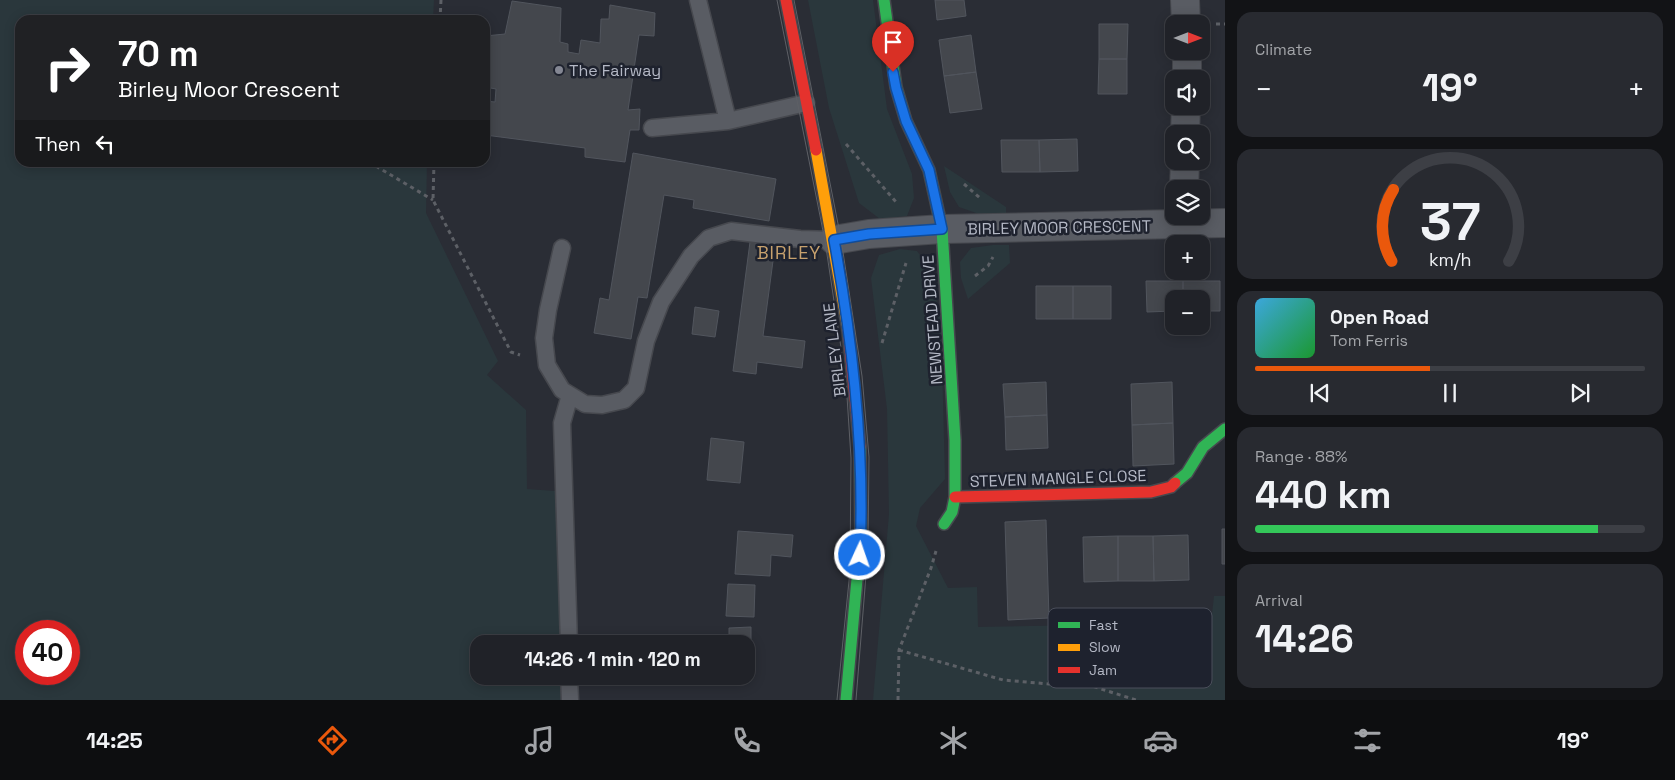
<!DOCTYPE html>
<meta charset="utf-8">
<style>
:root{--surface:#202228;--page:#282a30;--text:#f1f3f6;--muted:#a2a4a8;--line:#3d3f45;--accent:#ea580c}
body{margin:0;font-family:"Space Grotesk",sans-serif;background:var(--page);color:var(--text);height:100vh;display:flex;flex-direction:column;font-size:19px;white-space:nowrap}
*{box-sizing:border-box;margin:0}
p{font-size:16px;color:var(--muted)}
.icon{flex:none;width:28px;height:28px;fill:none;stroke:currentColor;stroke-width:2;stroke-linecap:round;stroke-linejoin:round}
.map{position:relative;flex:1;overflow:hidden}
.sheet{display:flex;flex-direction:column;gap:12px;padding:12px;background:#121316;width:450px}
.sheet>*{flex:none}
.hud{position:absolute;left:15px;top:15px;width:475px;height:152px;border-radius:15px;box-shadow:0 2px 12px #0003,0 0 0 1px var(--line);background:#202124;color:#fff;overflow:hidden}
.needle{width:32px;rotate:90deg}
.buttons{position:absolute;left:1165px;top:15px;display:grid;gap:10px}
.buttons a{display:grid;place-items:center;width:45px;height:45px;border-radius:10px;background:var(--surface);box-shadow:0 2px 12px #0003,0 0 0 1px var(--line);font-size:25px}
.speed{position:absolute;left:15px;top:620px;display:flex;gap:10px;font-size:25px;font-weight:700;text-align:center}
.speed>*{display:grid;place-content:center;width:65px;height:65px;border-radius:50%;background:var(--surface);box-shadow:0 2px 12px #0003,0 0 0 1px var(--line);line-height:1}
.speed .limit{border:8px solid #d22;background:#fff;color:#111}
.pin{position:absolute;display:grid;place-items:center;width:42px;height:42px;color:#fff;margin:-51px -21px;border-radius:50% 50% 50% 0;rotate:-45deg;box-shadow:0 0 5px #0007}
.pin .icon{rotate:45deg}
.me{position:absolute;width:55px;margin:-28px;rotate:3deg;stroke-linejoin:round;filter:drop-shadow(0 0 4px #0008)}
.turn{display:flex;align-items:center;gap:18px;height:105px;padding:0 20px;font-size:22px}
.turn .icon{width:65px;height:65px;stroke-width:2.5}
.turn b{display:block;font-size:35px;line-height:42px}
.then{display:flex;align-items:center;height:48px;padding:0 20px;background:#0003;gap:10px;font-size:19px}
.big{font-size:38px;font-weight:700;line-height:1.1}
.sheet .widget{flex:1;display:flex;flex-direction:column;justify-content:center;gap:8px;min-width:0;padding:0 18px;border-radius:15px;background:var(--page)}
.sheet .dial{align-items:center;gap:0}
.dial svg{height:130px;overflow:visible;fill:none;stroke:var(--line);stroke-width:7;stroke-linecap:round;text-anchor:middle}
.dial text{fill:var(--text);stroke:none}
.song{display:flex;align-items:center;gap:15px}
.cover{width:60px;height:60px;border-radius:8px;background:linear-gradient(135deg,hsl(200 70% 55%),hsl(130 70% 35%))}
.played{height:5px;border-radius:2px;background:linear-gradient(90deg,var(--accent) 45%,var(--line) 45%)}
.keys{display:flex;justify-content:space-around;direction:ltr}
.heat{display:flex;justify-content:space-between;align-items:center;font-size:28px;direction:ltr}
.charge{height:8px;border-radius:4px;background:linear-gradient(90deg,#34c759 88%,var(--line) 0)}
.trip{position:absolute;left:470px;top:635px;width:285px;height:50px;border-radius:15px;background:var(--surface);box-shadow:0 2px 12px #0003,0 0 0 1px var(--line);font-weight:700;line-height:50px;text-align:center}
.tab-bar{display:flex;height:80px;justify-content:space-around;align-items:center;background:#0d0e10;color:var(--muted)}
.tab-bar .icon{width:35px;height:35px}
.tab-bar .current{color:var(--accent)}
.tab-bar b{font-size:22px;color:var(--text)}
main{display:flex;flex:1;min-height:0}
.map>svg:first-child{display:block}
</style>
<main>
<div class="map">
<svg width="1225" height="700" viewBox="0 0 1225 700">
<rect width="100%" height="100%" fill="#2a2d35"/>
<!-- green -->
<path fill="#2a373c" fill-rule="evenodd" d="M0,0h434l-1,20h-413v142l407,1 -1,50 72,148 -11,14 39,35 1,79 42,3 5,152h-95v32h96l1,24h-576zM26,631h43v43h-43z
M808,0h65l14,109 25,65 2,24 -7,18 -27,3 -21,-16 -30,-95z
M944,166l62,41v6l-27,1 -20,-7 -9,-15z
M993,245h16l1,18 -42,36 -7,-21 -1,-16 11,-14z
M900,249l17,2 13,18 11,53 4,157 -25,29 -4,18 32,62 29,-1 1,40 233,-4 3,-27h11v104h-352l16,-186 -2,-105 -16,-131 8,-23z"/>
<!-- building -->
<path fill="#44474d" stroke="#51555d" d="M935,0h29l2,16 -29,4z
M512,1l49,7 -1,34 8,2v8l11,2 2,-14 19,3 1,-24h8l1,-14 45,8 -1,23 -15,-1 -11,75 12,-1 -1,21h-9l-5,32 -40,-5v-9l-100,-13v-34l10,1 1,-13 -11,-2v-51l20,-2z
M1099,24h29l-1,35h-28z
M971,35l5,37 -32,4 -5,-36z
M1099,59h28v35h-29z
M976,72l6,37 -32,4 -6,-37z
M1077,139l1,32 -38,1 -1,-32z
M1001,140h38l1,32h-38z
M633,153l143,26 -7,42 -76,-13 1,-8 -30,-5 -17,103 -9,-1 -7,42 -37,-6 6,-35 9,2z
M750,242l25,4 -12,90 42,5 -3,27 -45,-6 -1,12 -23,-3z
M1146,281h37v18h-9v12l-27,1z
M1183,281h37v30h-19v-12h-18z
M1036,286h37v33h-37z
M1073,286h38v33h-38z
M695,307l24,4 -4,26 -23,-3z
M1046,382l1,33 -42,2 -2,-33z
M1172,382l1,41 -41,2 -1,-41z
M1047,415l1,33 -42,2 -1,-33z
M1173,423l1,41 -41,2 -1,-41z
M711,438l33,4 -4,41 -33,-3z
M1046,520l3,98 -41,2 -3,-98z
M1222,529h3v35h-3z
M738,531l55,4 -2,22 -20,-2 -1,21 -35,-2z
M1188,535l1,45 -35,1 -1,-45z
M1118,536v45l-34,1 -1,-45z
M1118,536h35l1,45h-36z
M728,584l27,1 -1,32 -28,-1z
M751,627v47h-5v-30h-17v-16z"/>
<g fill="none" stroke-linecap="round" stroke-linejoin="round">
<defs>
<path id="lane" d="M698,0l30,121 78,-18
M652,128l76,-7
M562,248l-14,62 -4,28 3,27 15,25 23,14 17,1 22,-5 12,-12 10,-47 15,-39 30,-46 18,-18 22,-7 69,8 34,1
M569,644l-7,-221 8,-28
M569,676l1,24"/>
<path id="street" d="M1185,0l1,24
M1187,79v-28
M1185,134l1,-28
M1184,189l1,-28
M834,240l35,-6 73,-5 283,-6"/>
<path id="fast" d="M884,0l12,87 10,34 23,49 13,59 13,211v57l-3,15 -8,12
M1175,483l12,-10 16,-26 22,-18
M846,700l15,-165 -1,-88"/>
<path id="slow" d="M816,150l32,179"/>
<path id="jam" d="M786,0l30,150
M848,329l12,118
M955,497l196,-5 20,-5 4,-4"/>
</defs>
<!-- lane casing -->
<use href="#lane" stroke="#46484e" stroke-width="19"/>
<!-- street casing -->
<use href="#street" stroke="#46484e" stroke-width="30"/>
<!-- fast casing -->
<use href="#fast" stroke="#46484e" stroke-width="14"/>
<!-- slow casing -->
<use href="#slow" stroke="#46484e" stroke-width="14"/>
<!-- jam casing -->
<use href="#jam" stroke="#46484e" stroke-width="14"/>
<!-- path -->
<path stroke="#5d6066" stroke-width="3" stroke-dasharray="4 4" stroke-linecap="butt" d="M440,20l1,-20
M1216,24h9
M846,144l50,58
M369,162l64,38
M434,162l-1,38 78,152 9,3
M964,184l16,14
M975,276l13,-10 5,-9
M882,343l24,-80
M899,650l104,30 46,4 30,-2 57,18
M898,700l1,-50 32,-82 5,-17"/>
<!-- lane -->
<use href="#lane" stroke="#595c63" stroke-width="16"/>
<!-- street -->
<use href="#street" stroke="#595c63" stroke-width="28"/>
<!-- fast -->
<use href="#fast" stroke="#30b455" stroke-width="11"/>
<!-- slow -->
<use href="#slow" stroke="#ff9f0a" stroke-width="11"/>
<!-- jam -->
<use href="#jam" stroke="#e5322d" stroke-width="11"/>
<!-- tram -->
<path stroke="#5e6066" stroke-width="1" d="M777,0l48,241 21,140 5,77 -1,113 -13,129
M794,0l47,239 21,137 7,81 -1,93 -12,150"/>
</g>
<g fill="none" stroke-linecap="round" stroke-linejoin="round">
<defs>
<path id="route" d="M860,555c5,-106 -7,-211 -26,-315l35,-6 73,-5 -13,-59 -23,-49 -10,-33 -3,-16"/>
</defs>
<!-- route casing -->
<use href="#route" stroke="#114b97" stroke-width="12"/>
<!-- route -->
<use href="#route" stroke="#1a73e8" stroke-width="9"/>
</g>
<!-- markers -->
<circle fill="#848793" stroke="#1e222e" stroke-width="2" cx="559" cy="70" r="5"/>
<g text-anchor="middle" stroke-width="5" stroke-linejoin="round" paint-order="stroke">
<!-- poi labels -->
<g font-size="16" fill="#b4b8c5" stroke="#1e222e" text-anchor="start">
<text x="569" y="76">The Fairway</text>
</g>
<!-- street labels -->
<g font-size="16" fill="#b4b8c5" stroke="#1e222e">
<text transform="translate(1059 227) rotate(-1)" y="6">BIRLEY MOOR CRESCENT</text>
<text transform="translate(932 320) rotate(-94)" y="6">NEWSTEAD DRIVE</text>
<text transform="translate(834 350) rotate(-97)" y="6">BIRLEY LANE</text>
<text transform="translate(1058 478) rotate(-2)" y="6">STEVEN MANGLE CLOSE</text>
</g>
<!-- neighbourhood labels -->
<g font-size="18" letter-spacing="1" fill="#c7a16e" stroke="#1e222e">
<text x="789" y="259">BIRLEY</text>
</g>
</g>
<!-- legend -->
<rect x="1048" y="608" width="164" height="80" rx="8" fill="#1e222e" stroke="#4b4f5b" stroke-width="1"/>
<rect x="1058" y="622" width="22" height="6" fill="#30b455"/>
<rect x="1058" y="644" width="22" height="7" fill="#ff9f0a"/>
<rect x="1058" y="667" width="22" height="6" fill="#e5322d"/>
<g font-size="14" fill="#b4b8c5">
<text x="1089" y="630">Fast</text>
<text x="1089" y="652">Slow</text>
<text x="1089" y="675">Jam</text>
</g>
</svg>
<div class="buttons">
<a><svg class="needle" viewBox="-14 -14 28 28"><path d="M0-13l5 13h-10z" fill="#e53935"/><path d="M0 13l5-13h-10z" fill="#a2a4a8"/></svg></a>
<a><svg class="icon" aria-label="sound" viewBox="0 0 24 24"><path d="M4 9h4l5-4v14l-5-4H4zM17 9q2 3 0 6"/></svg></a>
<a><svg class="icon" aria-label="search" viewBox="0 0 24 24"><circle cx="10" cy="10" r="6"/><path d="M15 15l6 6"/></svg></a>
<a><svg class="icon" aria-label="layers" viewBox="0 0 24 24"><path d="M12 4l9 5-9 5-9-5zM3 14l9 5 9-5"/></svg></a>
<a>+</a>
<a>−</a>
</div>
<div class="speed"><div class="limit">40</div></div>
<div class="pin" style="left:893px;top:72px;background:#d93025"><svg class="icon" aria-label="arrive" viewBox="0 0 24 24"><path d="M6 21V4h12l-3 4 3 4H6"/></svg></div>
<svg class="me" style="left:860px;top:555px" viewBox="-20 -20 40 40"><circle r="17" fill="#1a73e8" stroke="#fff" stroke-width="3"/><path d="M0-11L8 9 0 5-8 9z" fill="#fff"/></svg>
<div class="trip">14:26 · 1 min · 120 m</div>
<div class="hud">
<div class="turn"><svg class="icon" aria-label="right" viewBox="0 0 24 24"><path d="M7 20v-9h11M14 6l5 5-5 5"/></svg><div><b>70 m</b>Birley Moor Crescent</div></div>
<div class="then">Then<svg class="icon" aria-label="left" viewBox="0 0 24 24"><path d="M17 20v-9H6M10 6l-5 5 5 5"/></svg></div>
</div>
</div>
<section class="sheet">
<div class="widget"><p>Climate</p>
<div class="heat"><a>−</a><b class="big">19°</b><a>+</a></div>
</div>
<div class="widget dial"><svg viewBox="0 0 100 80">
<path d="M14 69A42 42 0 1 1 86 69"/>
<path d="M14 69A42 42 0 0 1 15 25" stroke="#ea580c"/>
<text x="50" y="56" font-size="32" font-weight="700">37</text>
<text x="50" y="72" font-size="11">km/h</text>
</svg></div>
<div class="widget">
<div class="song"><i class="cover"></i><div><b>Open Road</b><p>Tom Ferris</p></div></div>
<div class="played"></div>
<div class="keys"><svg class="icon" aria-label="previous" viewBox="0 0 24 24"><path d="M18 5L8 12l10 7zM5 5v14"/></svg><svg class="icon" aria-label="pause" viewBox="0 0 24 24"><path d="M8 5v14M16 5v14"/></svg><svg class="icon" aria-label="next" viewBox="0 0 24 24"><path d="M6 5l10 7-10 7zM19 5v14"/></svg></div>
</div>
<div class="widget"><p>Range · 88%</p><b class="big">440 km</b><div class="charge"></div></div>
<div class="widget"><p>Arrival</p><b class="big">14:26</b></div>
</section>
</main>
<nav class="tab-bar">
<b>14:25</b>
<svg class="icon current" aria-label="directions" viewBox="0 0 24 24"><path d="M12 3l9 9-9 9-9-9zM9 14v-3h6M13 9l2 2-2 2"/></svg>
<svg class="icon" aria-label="music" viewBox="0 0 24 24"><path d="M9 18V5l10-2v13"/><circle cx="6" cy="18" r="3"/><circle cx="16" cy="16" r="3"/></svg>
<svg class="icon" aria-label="phone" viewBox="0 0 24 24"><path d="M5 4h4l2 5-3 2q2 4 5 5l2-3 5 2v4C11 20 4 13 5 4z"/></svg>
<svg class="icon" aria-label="climate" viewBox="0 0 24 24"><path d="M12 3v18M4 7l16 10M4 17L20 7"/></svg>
<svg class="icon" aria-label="car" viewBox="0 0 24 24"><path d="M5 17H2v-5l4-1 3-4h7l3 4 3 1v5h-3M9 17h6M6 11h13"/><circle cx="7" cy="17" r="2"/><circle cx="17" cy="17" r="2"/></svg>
<svg class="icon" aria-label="filters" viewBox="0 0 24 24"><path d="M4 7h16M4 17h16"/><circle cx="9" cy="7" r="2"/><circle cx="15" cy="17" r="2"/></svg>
<b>19°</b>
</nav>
